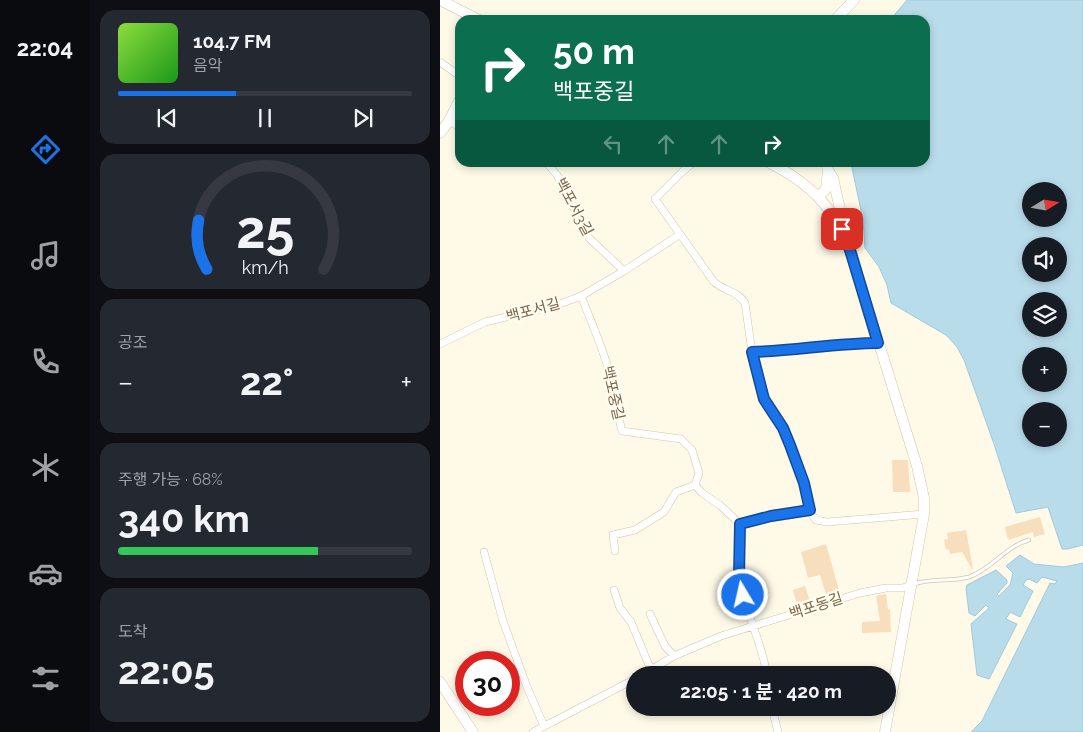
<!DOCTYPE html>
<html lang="ko">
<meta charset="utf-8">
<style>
:root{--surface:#171b24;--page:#242831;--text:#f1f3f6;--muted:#9ea1a6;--line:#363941;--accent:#1a73e8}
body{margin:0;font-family:Raleway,"Noto Sans KR",sans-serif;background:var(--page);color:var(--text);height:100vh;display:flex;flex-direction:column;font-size:19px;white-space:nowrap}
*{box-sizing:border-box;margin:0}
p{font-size:16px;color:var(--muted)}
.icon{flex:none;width:28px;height:28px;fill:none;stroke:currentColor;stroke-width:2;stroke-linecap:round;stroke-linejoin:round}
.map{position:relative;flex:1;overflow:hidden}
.sheet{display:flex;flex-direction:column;gap:10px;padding:10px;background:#0d0f14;width:350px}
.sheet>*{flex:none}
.hud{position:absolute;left:15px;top:15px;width:475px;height:152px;border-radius:15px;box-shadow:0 2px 8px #0003;background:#0b6e4f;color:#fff;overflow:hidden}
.needle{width:32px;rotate:79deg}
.controls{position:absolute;left:582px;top:182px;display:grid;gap:10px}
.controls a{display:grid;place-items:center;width:45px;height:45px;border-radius:50%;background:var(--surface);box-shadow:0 2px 8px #0003;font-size:25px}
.speed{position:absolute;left:15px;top:651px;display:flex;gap:10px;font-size:25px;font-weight:700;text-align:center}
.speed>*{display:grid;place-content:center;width:65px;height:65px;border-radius:50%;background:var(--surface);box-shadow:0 2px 8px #0003;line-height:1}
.speed .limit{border:8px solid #d22;background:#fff;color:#111}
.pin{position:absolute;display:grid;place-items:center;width:42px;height:42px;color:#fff;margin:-21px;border-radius:10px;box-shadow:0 2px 8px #0006}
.me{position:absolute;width:55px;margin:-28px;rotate:351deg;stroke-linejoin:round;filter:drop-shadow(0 0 4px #0008)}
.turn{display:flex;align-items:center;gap:18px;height:105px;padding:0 15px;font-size:22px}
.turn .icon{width:65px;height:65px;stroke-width:2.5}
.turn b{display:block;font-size:35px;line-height:42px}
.lanes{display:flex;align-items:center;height:48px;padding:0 15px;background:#0003;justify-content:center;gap:25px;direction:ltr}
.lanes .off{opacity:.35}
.big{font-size:38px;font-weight:700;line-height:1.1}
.sheet .tile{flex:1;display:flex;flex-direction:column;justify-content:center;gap:8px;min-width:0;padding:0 18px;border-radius:15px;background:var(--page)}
.sheet .dial{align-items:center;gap:0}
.dial svg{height:130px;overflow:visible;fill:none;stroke:var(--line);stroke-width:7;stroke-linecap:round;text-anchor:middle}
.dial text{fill:var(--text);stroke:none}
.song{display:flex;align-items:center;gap:15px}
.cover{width:60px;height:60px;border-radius:8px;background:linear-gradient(135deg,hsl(90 70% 55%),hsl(120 70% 35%))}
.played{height:5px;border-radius:2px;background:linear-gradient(90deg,var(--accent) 40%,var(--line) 40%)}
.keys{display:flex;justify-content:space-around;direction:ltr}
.heat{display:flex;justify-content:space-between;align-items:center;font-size:28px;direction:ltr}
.charge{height:8px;border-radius:4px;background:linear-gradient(90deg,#34c759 68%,var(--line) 0)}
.trip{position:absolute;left:186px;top:666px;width:270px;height:50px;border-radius:25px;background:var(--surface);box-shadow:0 2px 8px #0003;font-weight:700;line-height:50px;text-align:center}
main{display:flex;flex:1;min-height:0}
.menu{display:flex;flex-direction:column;width:90px;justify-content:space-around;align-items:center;background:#090b0e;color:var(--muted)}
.menu .icon{width:35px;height:35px}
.menu .selected{color:var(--accent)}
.menu b{font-size:22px;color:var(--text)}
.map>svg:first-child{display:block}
</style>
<main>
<nav class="menu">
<b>22:04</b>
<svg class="icon selected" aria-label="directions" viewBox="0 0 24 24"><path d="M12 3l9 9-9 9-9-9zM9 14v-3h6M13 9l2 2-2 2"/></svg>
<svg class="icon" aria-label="music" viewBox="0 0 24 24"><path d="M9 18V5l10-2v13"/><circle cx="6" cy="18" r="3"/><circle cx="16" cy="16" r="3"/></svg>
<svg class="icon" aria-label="phone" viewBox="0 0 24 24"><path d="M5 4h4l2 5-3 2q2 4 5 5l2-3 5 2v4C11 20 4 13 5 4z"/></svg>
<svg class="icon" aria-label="climate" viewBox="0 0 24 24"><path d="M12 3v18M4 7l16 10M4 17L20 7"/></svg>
<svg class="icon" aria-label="car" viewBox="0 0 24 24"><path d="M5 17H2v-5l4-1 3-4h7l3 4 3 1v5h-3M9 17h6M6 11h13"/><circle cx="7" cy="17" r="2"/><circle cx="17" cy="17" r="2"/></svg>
<svg class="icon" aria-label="filters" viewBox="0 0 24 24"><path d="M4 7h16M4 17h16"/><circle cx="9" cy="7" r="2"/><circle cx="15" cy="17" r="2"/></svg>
</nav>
<section class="sheet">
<div class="tile">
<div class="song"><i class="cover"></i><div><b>104.7 FM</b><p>음악</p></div></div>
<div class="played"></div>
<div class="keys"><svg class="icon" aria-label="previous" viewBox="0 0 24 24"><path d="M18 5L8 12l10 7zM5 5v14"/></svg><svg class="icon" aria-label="pause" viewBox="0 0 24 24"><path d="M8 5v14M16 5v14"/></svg><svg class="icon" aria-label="next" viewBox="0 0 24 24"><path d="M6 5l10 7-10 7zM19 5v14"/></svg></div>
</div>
<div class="tile dial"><svg viewBox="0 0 100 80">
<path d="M14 69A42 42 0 1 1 86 69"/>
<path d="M14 69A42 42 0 0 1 9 39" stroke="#1a73e8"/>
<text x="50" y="56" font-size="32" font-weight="700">25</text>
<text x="50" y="72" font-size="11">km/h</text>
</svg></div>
<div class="tile"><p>공조</p>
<div class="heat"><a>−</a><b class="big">22°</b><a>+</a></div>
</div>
<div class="tile"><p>주행 가능 · 68%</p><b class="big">340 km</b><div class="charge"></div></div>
<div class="tile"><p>도착</p><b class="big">22:05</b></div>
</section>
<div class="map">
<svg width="643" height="732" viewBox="0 0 643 732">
<rect width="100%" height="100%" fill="#fffae8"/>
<!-- water -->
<path fill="#b9dceb" stroke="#9ecade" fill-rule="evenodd" d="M467,0h176v545l-15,4h-6l-14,-42 -32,6 -22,-69 -30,-84 -7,-13 -11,-12 -55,-32 -4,-18 -8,-18 -14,-19 -2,-28 -12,-57 74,-1v-142h-35zM591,191h28v28h-28zM591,246h28v28h-28zM591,301h28v28h-28zM591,356h28v28h-28zM591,411h28v28h-28z
M580,555l14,9 30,3 19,-4v169h-112l11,-11 68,-138 5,1 2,-3 -15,-4 -5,6 -8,-4 -3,1 -3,5 10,6 -13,26 -10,-5 -4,7 11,5 -28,55 -12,-4 -6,-51 18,-16 -3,-3 -11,11 -6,-3 -3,-25 1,-3 29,-15 11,10v3l-10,11 2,2 11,-11 3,-12 -7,-7z"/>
<!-- building -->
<path fill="#f7debc" d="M452,460h16l2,32h-17z
M600,517l5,17 -11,3 -1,-5 -25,8 -3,-13z
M526,530l7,39h-1l-10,-17 -12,2 -1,-5 -3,1 -2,-10 4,-1 -1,-6z
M386,544l14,50 -13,4 -7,-23 -12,3 -7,-26z
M365,586l5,15 -13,4 -4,-15z
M446,594l2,16 2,-1 1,23 -29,1v-11l18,-1 -4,-25z"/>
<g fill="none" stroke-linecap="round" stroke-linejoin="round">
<defs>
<path id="lane" d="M474,584c18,-6 37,-2 55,-7 23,-8 37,-31 60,-37"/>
<path id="street" d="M0,62l20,14
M9,121l11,6
M106,162l11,13 32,63 35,33
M254,162l-12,10 -27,27 59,83c9,8 25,10 31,21l7,49 11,47 20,30 7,16 14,38 8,32 4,5 11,2 97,-8
M141,296c11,27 22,53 30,81 5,17 6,36 11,54l59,8 11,11 7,23 -4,12 7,8 19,13 19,18 31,-8 39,-6
M0,344l45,-22 72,-17 24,-9 43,-25 55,-36
M312,352l33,-1 93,-8
M300,524c0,18 -3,40 0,58 6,32 22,61 27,93
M175,551l-2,-16 22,-5 29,-18 12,-20 19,-7
M44,552l19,69 24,66 17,39
M174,590l6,18 11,14 20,48
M210,614l15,32 9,10
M202,675l32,-19 47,-20 139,-43 26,-5h17l8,-3
M332,708l6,24
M93,732l102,-53"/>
<path id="secondary" d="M0,0l39,20
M395,20l19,-20
M0,133l9,-12 11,-22
M328,162c43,22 64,43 82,88l67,216 7,32v16l-39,218
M386,162l2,8 5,8 11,49
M378,197l8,-8 2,-19
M0,682l33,50"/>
</defs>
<!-- lane casing -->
<use href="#lane" stroke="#d3c3ab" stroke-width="4.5"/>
<!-- street casing -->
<use href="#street" stroke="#d3c3ab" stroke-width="8"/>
<!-- secondary casing -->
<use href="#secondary" stroke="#d7c5a9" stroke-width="11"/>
<!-- lane -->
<use href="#lane" stroke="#fff" stroke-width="3"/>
<!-- street -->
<use href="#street" stroke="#fff" stroke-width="7"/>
<!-- secondary -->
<use href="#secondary" stroke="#fff" stroke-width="10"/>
</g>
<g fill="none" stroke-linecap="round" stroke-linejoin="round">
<defs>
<path id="route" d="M303,595l-4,-18 1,-53 31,-8 39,-6 -6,-27 -14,-38 -7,-17 -19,-29 -12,-47c42,-1 84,-9 126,-9l-28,-93 -8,-21"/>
</defs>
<!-- route casing -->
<use href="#route" stroke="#114b97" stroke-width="12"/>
<!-- route -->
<use href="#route" stroke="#1a73e8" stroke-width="9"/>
</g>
<g text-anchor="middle" stroke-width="5" stroke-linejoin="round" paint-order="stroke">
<!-- street labels -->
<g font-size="15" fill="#7d6448" stroke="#fffcf0">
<text transform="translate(134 207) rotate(62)" y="5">백포서3길</text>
<text transform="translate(93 310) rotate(-15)" y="5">백포서길</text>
<text transform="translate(173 393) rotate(77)" y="5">백포중길</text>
<text transform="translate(376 606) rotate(-18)" y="5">백포동길</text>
</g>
</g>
</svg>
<div class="controls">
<a><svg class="needle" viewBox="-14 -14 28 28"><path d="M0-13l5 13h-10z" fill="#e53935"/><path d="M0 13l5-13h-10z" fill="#9ea1a6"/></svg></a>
<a><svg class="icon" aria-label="sound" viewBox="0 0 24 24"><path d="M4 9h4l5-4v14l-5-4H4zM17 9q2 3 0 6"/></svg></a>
<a><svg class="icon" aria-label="layers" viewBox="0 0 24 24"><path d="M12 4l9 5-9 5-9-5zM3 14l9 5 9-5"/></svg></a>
<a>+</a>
<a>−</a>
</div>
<div class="speed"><div class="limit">30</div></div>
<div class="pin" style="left:402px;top:229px;background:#d93025"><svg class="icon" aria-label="arrive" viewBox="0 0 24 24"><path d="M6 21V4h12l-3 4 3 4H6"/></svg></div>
<svg class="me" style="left:303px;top:595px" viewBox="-20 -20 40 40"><circle r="17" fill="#1a73e8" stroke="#fff" stroke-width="3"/><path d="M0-11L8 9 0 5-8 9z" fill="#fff"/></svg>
<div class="trip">22:05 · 1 분 · 420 m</div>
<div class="hud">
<div class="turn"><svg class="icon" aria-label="right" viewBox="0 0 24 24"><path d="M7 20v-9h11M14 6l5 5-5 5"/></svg><div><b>50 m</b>백포중길</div></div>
<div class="lanes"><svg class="icon off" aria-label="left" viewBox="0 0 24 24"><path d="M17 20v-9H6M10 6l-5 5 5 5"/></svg><svg class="icon off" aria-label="ahead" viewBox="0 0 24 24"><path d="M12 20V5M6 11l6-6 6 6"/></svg><svg class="icon off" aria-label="ahead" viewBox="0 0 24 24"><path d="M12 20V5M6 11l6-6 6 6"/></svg><svg class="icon" aria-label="right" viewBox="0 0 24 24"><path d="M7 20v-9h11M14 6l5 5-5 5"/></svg></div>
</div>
</div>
</main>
